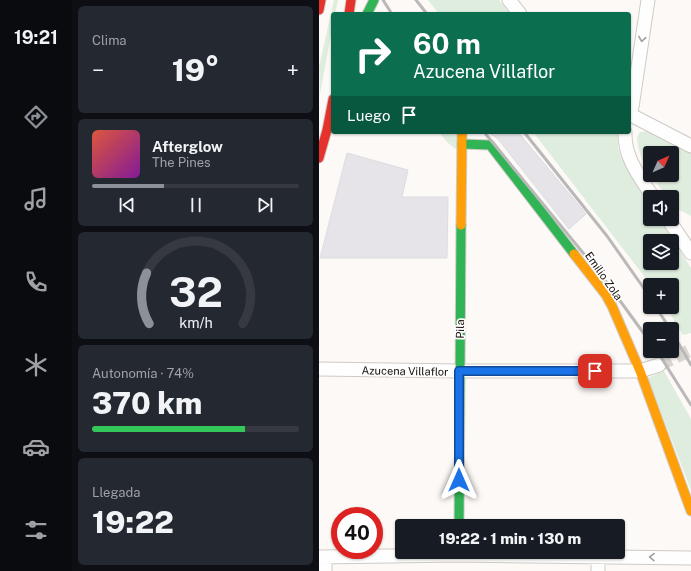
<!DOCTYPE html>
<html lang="es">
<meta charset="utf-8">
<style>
:root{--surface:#171b24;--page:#242831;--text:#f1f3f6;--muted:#9ea1a6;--line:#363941;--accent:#8c9099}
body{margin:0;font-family:"Public Sans",sans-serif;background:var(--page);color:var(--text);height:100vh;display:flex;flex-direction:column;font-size:15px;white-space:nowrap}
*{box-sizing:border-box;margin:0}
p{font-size:13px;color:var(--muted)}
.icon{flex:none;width:22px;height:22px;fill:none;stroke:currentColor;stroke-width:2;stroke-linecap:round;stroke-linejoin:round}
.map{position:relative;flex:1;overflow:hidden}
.sheet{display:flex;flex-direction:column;gap:6px;padding:6px;background:#0d0f14;width:247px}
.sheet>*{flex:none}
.guide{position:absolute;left:12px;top:12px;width:300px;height:122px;border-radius:4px;box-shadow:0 1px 3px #0004;background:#0b6e4f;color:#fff;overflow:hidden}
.needle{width:26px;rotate:45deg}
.tools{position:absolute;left:324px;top:146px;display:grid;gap:8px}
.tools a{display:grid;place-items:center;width:36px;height:36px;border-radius:4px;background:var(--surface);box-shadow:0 1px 3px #0004;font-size:20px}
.speed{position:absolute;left:12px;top:507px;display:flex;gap:8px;font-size:20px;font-weight:700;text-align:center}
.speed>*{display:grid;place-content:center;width:52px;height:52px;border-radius:50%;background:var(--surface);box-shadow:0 1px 3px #0004;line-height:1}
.speed .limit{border:6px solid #d22;background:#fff;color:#111}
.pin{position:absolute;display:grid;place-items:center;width:34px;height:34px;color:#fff;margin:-17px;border-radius:8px;box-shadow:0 2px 6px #0006}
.me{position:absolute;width:44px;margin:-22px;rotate:0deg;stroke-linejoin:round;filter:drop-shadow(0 0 3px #0008)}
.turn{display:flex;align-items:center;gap:14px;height:84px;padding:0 16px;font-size:18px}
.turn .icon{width:52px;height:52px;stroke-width:2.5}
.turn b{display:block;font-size:28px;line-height:34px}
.then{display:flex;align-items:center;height:38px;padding:0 16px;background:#0003;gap:8px;font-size:15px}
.big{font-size:30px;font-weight:800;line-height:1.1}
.sheet .widget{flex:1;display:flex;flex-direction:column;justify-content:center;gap:6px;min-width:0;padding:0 14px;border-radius:6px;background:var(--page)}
.sheet .dial{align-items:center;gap:0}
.dial svg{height:104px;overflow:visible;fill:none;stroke:var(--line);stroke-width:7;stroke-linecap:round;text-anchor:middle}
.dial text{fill:var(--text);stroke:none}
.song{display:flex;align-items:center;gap:12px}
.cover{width:48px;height:48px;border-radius:6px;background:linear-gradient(135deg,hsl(10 70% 55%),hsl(290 70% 35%))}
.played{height:4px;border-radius:2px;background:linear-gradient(90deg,var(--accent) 35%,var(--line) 35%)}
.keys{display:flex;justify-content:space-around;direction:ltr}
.heat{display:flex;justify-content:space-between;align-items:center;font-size:22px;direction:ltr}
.charge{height:6px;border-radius:3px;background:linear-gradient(90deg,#34c759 74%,var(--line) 0)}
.trip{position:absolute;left:76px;top:519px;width:230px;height:40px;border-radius:4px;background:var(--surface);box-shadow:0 1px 3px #0004;font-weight:800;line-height:40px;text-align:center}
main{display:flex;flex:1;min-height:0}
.tabs{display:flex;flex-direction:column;width:72px;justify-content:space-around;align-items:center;background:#090b0e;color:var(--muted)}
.tabs .icon{width:28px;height:28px}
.tabs .selected{color:var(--accent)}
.tabs b{font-size:18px;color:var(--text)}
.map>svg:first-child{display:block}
</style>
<main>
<nav class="tabs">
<b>19:21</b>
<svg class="icon selected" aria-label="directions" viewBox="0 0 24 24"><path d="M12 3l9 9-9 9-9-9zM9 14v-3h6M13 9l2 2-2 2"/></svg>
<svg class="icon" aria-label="music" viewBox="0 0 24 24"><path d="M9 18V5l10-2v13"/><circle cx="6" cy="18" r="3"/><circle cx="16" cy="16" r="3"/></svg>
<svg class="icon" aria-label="phone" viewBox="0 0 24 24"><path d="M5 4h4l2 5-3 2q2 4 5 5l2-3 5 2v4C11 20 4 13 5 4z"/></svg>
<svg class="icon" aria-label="climate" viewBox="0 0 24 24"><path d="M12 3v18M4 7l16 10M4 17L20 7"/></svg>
<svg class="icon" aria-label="car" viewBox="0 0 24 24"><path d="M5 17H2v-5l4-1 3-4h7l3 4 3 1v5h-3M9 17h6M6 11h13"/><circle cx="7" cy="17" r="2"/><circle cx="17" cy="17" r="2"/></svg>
<svg class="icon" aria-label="filters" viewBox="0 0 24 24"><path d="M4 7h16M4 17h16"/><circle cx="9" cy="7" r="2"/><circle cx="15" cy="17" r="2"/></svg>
</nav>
<section class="sheet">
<div class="widget"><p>Clima</p>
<div class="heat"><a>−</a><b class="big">19°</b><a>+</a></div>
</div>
<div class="widget">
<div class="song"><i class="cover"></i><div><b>Afterglow</b><p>The Pines</p></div></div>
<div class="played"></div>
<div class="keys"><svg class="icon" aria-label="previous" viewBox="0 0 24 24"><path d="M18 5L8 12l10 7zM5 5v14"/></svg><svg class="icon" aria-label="pause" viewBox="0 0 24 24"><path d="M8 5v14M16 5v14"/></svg><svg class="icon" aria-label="next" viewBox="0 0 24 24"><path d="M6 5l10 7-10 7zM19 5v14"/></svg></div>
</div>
<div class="widget dial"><svg viewBox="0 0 100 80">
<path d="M14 69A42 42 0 1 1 86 69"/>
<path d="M14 69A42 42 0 0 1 12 30" stroke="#8c9099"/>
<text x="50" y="56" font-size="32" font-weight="700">32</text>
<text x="50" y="72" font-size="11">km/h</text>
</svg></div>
<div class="widget"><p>Autonomía · 74%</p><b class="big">370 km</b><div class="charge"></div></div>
<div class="widget"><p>Llegada</p><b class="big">19:22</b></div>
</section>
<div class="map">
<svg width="372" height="571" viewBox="0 0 372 571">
<rect width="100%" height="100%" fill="#fcf9f6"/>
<!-- green -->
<path fill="#deeddd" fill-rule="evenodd" d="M15,0h4l-3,14h-2v10l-13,70 -1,-27z
M109,0h71l11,14h-71z
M331,131l41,22v63l-13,-7 -6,-6v-6h-5l-16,-22h21v-22h-22v20c-8,-12 -12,-22 -13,-36l3,-5z
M120,132h19l-1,18 -10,-8z
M214,132h84l1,16 3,9 29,46v16h10l31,49v65l-8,2 -17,-28h6v-22h-21zM331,241h22v22h-22z
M345,371l27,48v71l-43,-112z"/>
<!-- building -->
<path fill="#e6e4e9" stroke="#dddce0" d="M169,132h30l68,82 -17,15 -71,-90z
M28,153l61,17 -6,27h46l-1,61h-127z"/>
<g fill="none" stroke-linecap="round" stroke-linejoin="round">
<!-- street-tunnel -->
<path stroke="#d9d5d2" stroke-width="13" stroke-dasharray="13 6" stroke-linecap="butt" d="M340,365l32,-15"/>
<defs>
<path id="street" d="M190,0l11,14
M310,114l62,32
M310,116l3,-9 16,-107
M306,132c-1,26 15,45 28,65
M349,219l23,34
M0,369l141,2h180l19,-6
M0,557l140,-2 232,3
M6,557v14
M279,571v-14"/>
<path id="fast" d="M48,14l7,-14
M143,144l28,1 84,109
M140,526l2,-301"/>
<path id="slow" d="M142,225l1,-92
M255,254l32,41 6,11 28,65 51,140"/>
<path id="jam" d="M0,10l2,-10
M30,14l2,-14
M0,158l8,-28 6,-31"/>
</defs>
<!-- street casing -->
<use href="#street" stroke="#cfcac4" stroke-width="15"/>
<!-- fast casing -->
<use href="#fast" stroke="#cfcac4" stroke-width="11"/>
<!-- slow casing -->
<use href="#slow" stroke="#cfcac4" stroke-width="11"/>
<!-- jam casing -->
<use href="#jam" stroke="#cfcac4" stroke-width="11"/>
<!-- street -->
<use href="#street" stroke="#fffefe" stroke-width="13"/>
<!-- fast -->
<use href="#fast" stroke="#30b455" stroke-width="9"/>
<!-- slow -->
<use href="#slow" stroke="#ff9f0a" stroke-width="9"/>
<!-- jam -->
<use href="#jam" stroke="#e5322d" stroke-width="9"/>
<!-- rail -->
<path stroke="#bab8b8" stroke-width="3" d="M64,0l9,14
M97,0l11,14
M165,132l118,144 48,66
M205,132l83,104 43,61
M337,307l14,22
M353,332l19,33
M338,351l34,54"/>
</g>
<!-- one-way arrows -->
<defs><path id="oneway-chevron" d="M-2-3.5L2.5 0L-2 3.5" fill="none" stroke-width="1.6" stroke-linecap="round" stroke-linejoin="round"/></defs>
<g stroke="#a19d9a">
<use href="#oneway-chevron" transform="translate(323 39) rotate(99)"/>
<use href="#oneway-chevron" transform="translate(333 557) rotate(-179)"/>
</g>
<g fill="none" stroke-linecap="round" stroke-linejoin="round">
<defs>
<path id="route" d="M140,480v-109h136"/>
</defs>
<!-- route casing -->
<use href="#route" stroke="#114b97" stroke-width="10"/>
<!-- route -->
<use href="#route" stroke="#1a73e8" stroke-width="7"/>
</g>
<g text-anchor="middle" stroke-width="3.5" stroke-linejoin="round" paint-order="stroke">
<!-- street labels -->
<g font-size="11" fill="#130b05" stroke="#fff">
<text transform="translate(285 276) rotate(55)" y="4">Emilio Zola</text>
<text transform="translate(141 329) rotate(-89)" y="4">Pila</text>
<text transform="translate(86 371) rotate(1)" y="4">Azucena Villaflor</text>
</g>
</g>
</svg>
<div class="tools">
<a><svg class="needle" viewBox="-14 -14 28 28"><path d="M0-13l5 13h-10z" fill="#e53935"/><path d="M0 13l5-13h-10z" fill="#9ea1a6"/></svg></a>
<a><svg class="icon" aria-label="sound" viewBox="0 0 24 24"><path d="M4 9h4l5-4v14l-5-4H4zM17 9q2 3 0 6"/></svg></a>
<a><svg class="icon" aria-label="layers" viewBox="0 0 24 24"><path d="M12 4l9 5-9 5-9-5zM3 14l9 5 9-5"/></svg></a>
<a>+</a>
<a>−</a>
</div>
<div class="speed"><div class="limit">40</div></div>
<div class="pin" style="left:276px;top:371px;background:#d93025"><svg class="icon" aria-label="arrive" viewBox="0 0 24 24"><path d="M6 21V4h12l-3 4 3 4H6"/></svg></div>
<svg class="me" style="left:140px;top:480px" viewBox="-20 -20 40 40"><path d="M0-17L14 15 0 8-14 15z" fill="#1a73e8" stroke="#fff" stroke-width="4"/></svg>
<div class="trip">19:22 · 1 min · 130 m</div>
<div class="guide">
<div class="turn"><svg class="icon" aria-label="right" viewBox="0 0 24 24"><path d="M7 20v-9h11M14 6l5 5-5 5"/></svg><div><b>60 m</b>Azucena Villaflor</div></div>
<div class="then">Luego<svg class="icon" aria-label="arrive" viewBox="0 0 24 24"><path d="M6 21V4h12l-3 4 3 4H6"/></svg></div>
</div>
</div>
</main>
